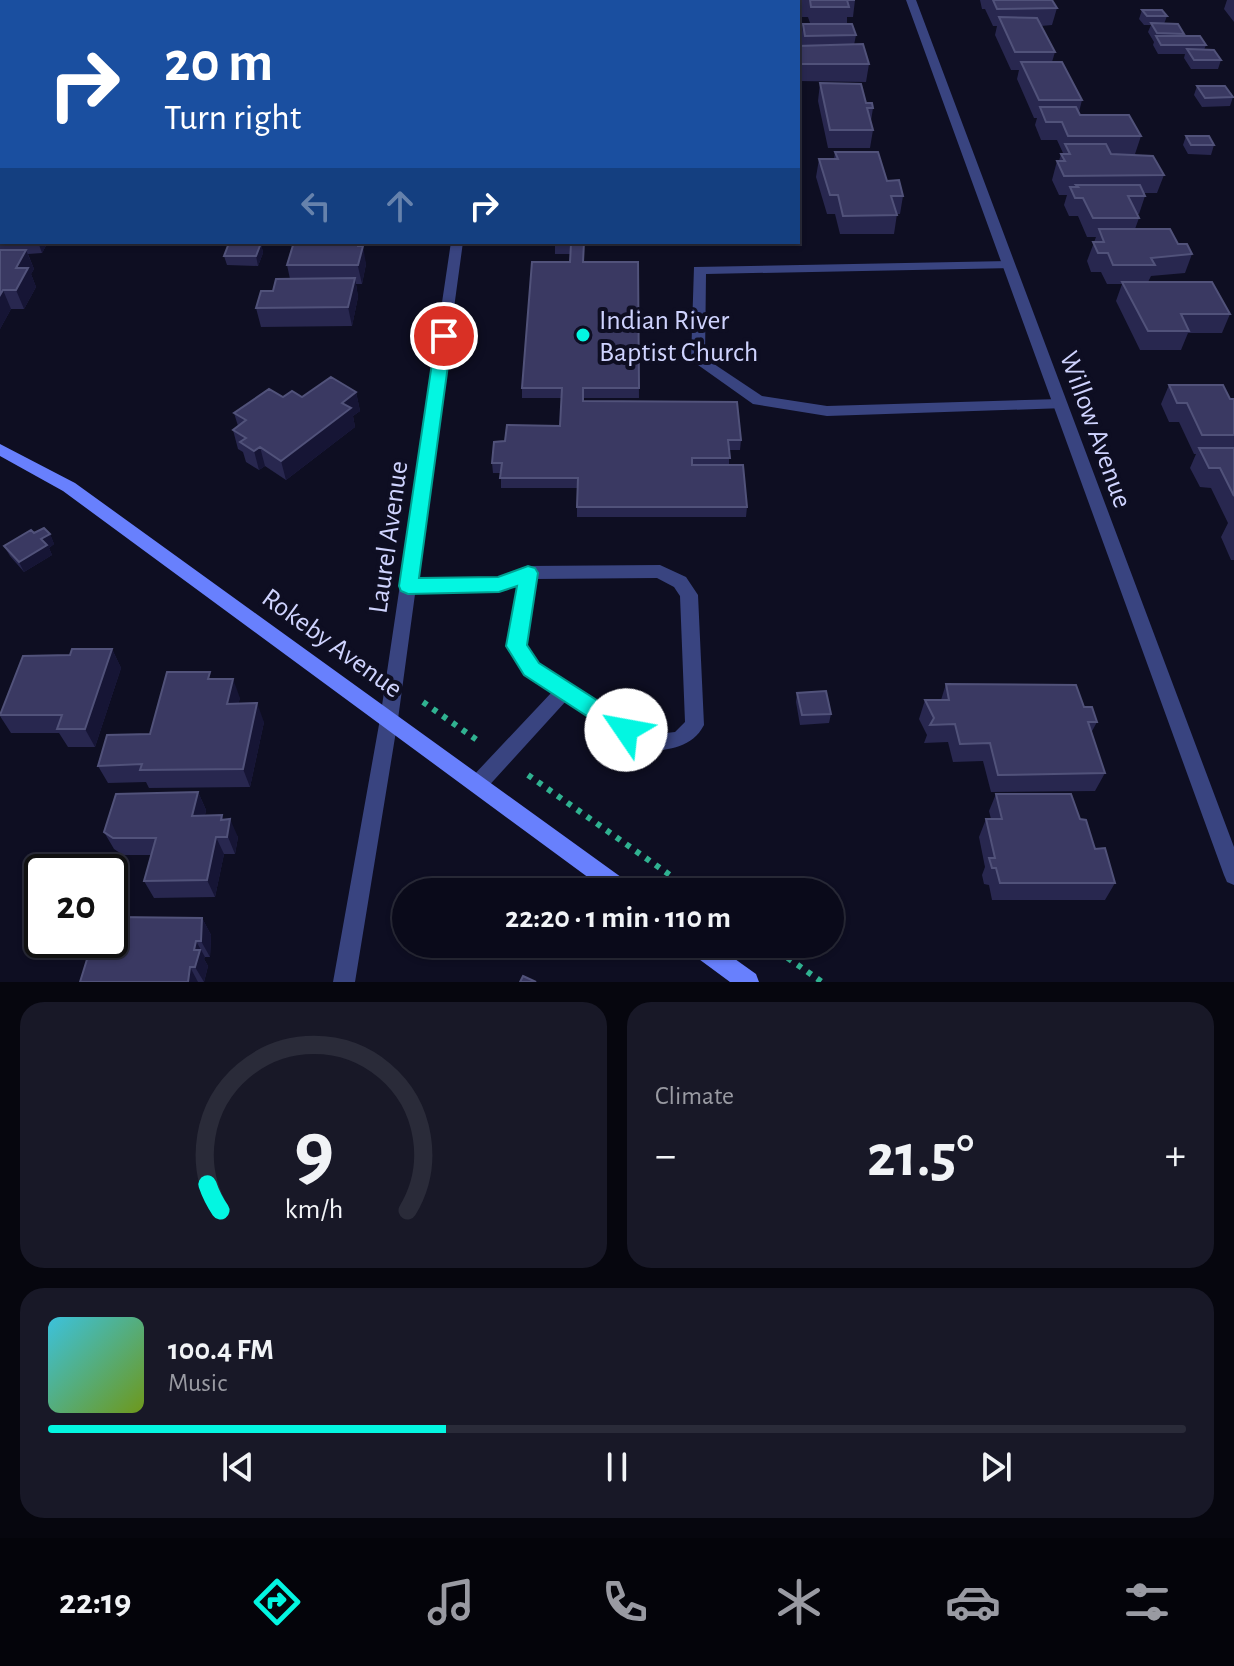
<!DOCTYPE html>
<meta charset="utf-8">
<style>
:root{--surface:#0a0a1a;--page:#181827;--text:#f1f3f6;--muted:#999aa2;--line:#2a2b39;--accent:#03f6e1}
body{margin:0;font-family:"Alegreya Sans",sans-serif;background:var(--page);color:var(--text);height:100vh;display:flex;flex-direction:column;font-size:30px;white-space:nowrap}
*{box-sizing:border-box;margin:0}
p{font-size:26px;color:var(--muted)}
.icon{flex:none;width:44px;height:44px;fill:none;stroke:currentColor;stroke-width:2;stroke-linecap:round;stroke-linejoin:round}
.map{position:relative;height:982px;overflow:hidden}
.sheet{display:flex;flex-direction:column;gap:20px;padding:20px;background:#06060e;flex:1}
.sheet>*{flex:none}
.hud{position:absolute;left:0px;top:0px;width:800px;height:244px;box-shadow:0 2px 6px #0004,0 0 0 2px var(--line);background:#1a4fa0;color:#fff;overflow:hidden}
.speed{position:absolute;left:24px;top:854px;display:flex;gap:16px;font-size:40px;font-weight:700;text-align:center}
.speed>*{display:grid;place-content:center;width:104px;height:104px;border-radius:50%;background:var(--surface);box-shadow:0 2px 6px #0004,0 0 0 2px var(--line);line-height:1}
.speed .limit{border:4px solid #111;border-radius:12px;background:#fff;color:#111}
.pin{position:absolute;display:grid;place-items:center;width:68px;height:68px;color:#fff;margin:-34px;border:4px solid #fff;border-radius:50%;box-shadow:0 2px 8px #0007}
.me{position:absolute;width:88px;margin:-44px;rotate:303deg;stroke-linejoin:round;filter:drop-shadow(0 0 6px #0008)}
.turn{display:flex;align-items:center;gap:28px;height:168px;padding:0 32px;font-size:36px}
.turn .icon{width:104px;height:104px;stroke-width:2.5}
.turn b{display:block;font-size:56px;line-height:68px}
.lanes{display:flex;align-items:center;height:76px;padding:0 32px;background:#0003;justify-content:center;gap:40px;direction:ltr}
.lanes .off{opacity:.35}
.big{font-size:60px;font-weight:600;line-height:1.1}
.sheet .tile{flex:1;display:flex;flex-direction:column;justify-content:center;gap:12px;min-width:0;padding:0 28px;border-radius:24px;background:var(--page)}
.sheet .dial{align-items:center;gap:0}
.dial svg{height:208px;overflow:visible;fill:none;stroke:var(--line);stroke-width:7;stroke-linecap:round;text-anchor:middle}
.dial text{fill:var(--text);stroke:none}
.song{display:flex;align-items:center;gap:24px}
.cover{width:96px;height:96px;border-radius:12px;background:linear-gradient(135deg,hsl(190 70% 55%),hsl(80 70% 35%))}
.played{height:8px;border-radius:4px;background:linear-gradient(90deg,var(--accent) 35%,var(--line) 35%)}
.keys{display:flex;justify-content:space-around;direction:ltr}
.heat{display:flex;justify-content:space-between;align-items:center;font-size:44px;direction:ltr}
.sheet .tiles{flex:1;display:grid;gap:20px;grid-template-columns:1fr 1fr}
.tile:last-child{grid-column:span 2}
.trip{position:absolute;left:392px;top:878px;width:452px;height:80px;border-radius:40px;background:var(--surface);box-shadow:0 2px 6px #0004,0 0 0 2px var(--line);font-weight:600;line-height:80px;text-align:center}
.tab-bar{display:flex;height:128px;justify-content:space-around;align-items:center;background:#04040a;color:var(--muted)}
.tab-bar .icon{width:56px;height:56px}
.tab-bar .current{color:var(--accent)}
.tab-bar b{font-size:36px;color:var(--text)}
.map>svg:first-child{display:block}
</style>
<div class="map">
<svg width="1234" height="982" viewBox="0 0 1234 982">
<rect width="100%" height="100%" fill="#0e0e22"/>
<g fill="none" stroke-linecap="round" stroke-linejoin="round">
<!-- path -->
<path stroke="#30b291" stroke-width="6" stroke-dasharray="5 7" stroke-linecap="butt" d="M423,702l54,38
M528,775l166,117
M768,944l54,38"/>
<!-- lane -->
<path fill="#394480" fill-rule="evenodd" d="M1009,261l5,1v6l-308,6 -1,84 57,38 65,10 233,-7 5,1 2,4 -2,4 -238,8 -74,-12 -62,-44 3,-93z
M660,565l26,12 12,18 6,130c-12,23 -34,24 -57,27l-81,-51 -81,89 -7,3 -7,-3 -3,-6 3,-6 81,-86 -27,-18 -18,-28 11,-62 -19,8 -91,1 -6,-2 -3,-5 3,-5 96,-3 30,-12zM657,578l17,9 6,9 5,126 -10,10 -26,3 -112,-71 -12,-19 10,-66z"/>
<!-- street -->
<path fill="#394480" fill-rule="evenodd" d="M69,0h10l-11,2z
M487,0h10v2h-10z
M906,0h10l318,847v38l-7,-3 -3,-7z
M451,242h12l-65,477 -43,263h-22l47,-263z"/>
<!-- secondary -->
<path fill="#6880fd" fill-rule="evenodd" d="M0,444l75,39 557,402 3,7h-27l-545,-401 -63,-35z
M685,944h29l42,30 3,8h-29l-42,-31z"/>
</g>
<!-- wall -->
<path fill="#28274f" d="M358,0h57v2h-56z
M797,0h58l-2,17h-6v7l-37,-1 -2,-6h-7z
M980,0h72l5,8 -5,17 -11,1 14,26 -3,10 30,38 -3,12 1,3 61,21 -6,18 29,21 -7,18h-13l1,3 -6,18h-2l2,4 -4,11 43,15 14,10 -7,19 -34,3 -3,6 82,32 -8,19h-34l-7,17h-41l-24,-49 6,-17h-15l-6,-12h-10l-4,-11 9,-24h-9l-9,-21h-9l-5,-11 3,-10h-8l-7,-15 5,-19h2l2,-7 2,-1 -6,-13h-16l-6,-15 2,-7h-3l-17,-39 2,-9h-8l-16,-35 2,-9h-4l-8,-17h-3z
M1227,0h7v22l-10,-13z
M1142,10l25,6 -3,8 20,10v2l22,9 -2,5 17,10 -3,9h-27l-7,-11 1,-4h-27l-5,-9 1,-3 -6,-10 3,-7h-7l-5,-6z
M803,24l53,11 -2,10 15,19 -3,18 -68,-1v-35h4l-1,-5z
M820,83l46,20 7,5 -2,13 2,9 -3,18h-42l-10,-47z
M1197,86l36,11 -3,9 -28,1 -8,-12z
M1186,136l28,9 -3,10 -23,-1 -5,-9z
M835,152l52,29 16,15 -3,18h-3l-3,20h-54l-5,-20h-8l-11,-37 3,-18h15z
M2,205v37h46l-6,11 -14,1 6,15 -3,5 5,13 -12,22h-13l-11,20v-123z
M359,242l7,22 -4,20h-6l2,13 -6,29 -91,1 -5,-19 17,-17 17,-12 -3,-14z
M521,242h63v20h54l1,136h-55l-1,3 158,39 -1,10h-11v15l18,42 -1,10h-169v-29h-76v-15h-8l-1,-10 13,-22 55,-15 2,-28h-40v-10l48,-126 1,-8h-16v-8l-34,-3z
M261,243l2,10 -5,13 -31,-1 -3,-9z
M1169,385l65,14v161h-3l-10,-23 7,-14 -17,-35 -11,-1 -10,-19 6,-14h-2l-15,-32h-10l-8,-18z
M356,392l4,19 -7,5 2,11 -69,53 -21,-14 -6,4 -13,-8 -3,-10 -5,-3 -5,-19 5,-4 -4,-13 49,-16h19z
M34,533l16,1 4,10 -5,4 3,7 -28,17 -14,-16 -6,-10z
M112,649l9,19 -26,79h-27l-9,-14h-48l-11,-17v-3l70,-58z
M212,679l28,19 -2,6 26,18 -14,65 -101,1 -3,-6 -38,1 -10,-17 52,-32z
M946,684l151,38 -6,11 14,40 -10,18 -104,1 -8,-31 -30,1 -5,-20 -24,1 3,-8 -8,-16 6,-19h16z
M797,693l34,21 -2,9 -29,2 -4,-23z
M198,792l8,18 -1,5 19,5 14,17 -3,17h-11l-9,43 -61,1 -10,-17 7,-26h-28l-9,-6 -10,-17z
M996,794l84,25 35,64 -10,17h-113l-3,-15 -5,-1 -2,-9 3,-8 -6,-30 7,-18h5l-2,-8z
M202,918l9,17 -1,22h-5l-1,2 4,7 -4,16h-124z"/>
<!-- shaded-wall -->
<path fill="#161535" d="M38,242h10l-6,11z
M358,242l3,10 2,-6 3,18 -4,20 -6,-26z
M261,243l2,10 -5,13 -2,-10z
M26,250l8,19 -3,5 5,13 -12,22 -8,-19v-22z
M355,278l3,19 -6,29 -4,-19z
M3,290l8,19 -11,20v-34z
M356,392l4,19 -7,5 2,11 -69,53 -5,-19 61,-58z
M260,447l5,19 -6,4 -5,-19z
M50,534l4,10 -5,4 3,7 -28,17 -5,-10 22,-23z
M112,649l9,19 -26,79 -10,-18z
M233,679l7,19 -6,25 -7,-19z
M257,703l7,19 -14,65 -7,-18z
M198,792l8,18 -5,23 -9,-17z
M222,815l6,15 2,-11 8,18 -3,17 -14,-34z
M216,837l8,17 -9,43 -8,-17z
M202,918l9,17 -1,22 -9,-16z
M196,941l9,16 -1,2 4,7 -4,16 -9,-15 -1,-17z
M190,967l8,15h-10z"/>
<!-- building -->
<path fill="#3a3962" stroke="#51527a" stroke-width="2" d="M132,0h37l-1,2h-37z
M810,0h45h-8l2,7h-38z
M993,0h59l5,8 -60,1z
M1142,10h20l5,6h-20z
M999,17l38,1 18,34h-40z
M1151,23l27,1 6,10 -27,-1z
M803,24h49l4,11 -51,1z
M1156,36h44l6,9h-45z
M863,44l6,20h-71v-18z
M1187,49l27,1 7,10h-27z
M1021,62h41l20,38h-43z
M820,83l41,1 5,19h6l1,5h-6l6,22h-43z
M1197,86h28l8,11 -28,1z
M1040,107h36l4,8h49l12,21h-73l-6,-14h-16z
M1186,136h23l5,9h-23z
M1065,144h41l5,10 42,2 11,19 -100,1 -7,-15h8l-4,-7h9z
M835,152h43l9,29 12,-1 4,16h-12l6,19 -54,1 -5,-21h-8l-11,-36h19z
M1076,185h64l5,11h-17l11,22h-46l-10,-20h-8l-5,-11h8z
M1,205h1v30h-2z
M1099,229h71l8,15h9l5,10 -41,4 4,7h-42l-5,-12h-10l-5,-11h11z
M294,242h64v4h5l-5,19h-71z
M555,242h29l-1,20h55l1,126h-56v13l154,1 4,38h-13l2,18h-38v7h51l4,42h-170l1,-29h-78l2,-15h-10l2,-21 11,-1 2,-16 53,1 2,-38h-40l10,-126h38l1,-18h-16z
M229,243h32l-5,13h-32z
M0,250h26l-10,18h12l-12,22h-13l-3,5z
M355,278l-7,29 -92,1 5,-17h12l3,-12z
M1122,282h90l18,32h-49l8,17h-41z
M331,377l25,15 -14,11 9,5 -70,53 -21,-14 -6,4 -14,-9 6,-4 -13,-8 13,-10 -12,-7 35,-24 14,8 9,-6 10,6z
M1169,385h54l7,14h4v36h-32l-15,-32h-10z
M1199,448h35v48l-14,-28h-11z
M44,528l6,6 -9,5 6,6 -28,17 -15,-16 27,-16 3,3z
M72,649h40l-27,80h-28l5,-14h-62l23,-59 47,-1z
M167,672h43l-2,7h25l-6,25 30,-1 -14,66 -103,1 2,-6 -44,2 9,-31 43,-1z
M946,684l130,1 8,22h8l5,15h-9l17,51 -107,2 -8,-32 -30,1 -5,-20 -25,1 4,-7 -9,-18h24z
M826,691l5,23 -29,1 -5,-22z
M198,792l-6,24 30,-1 -1,5 9,-1 -3,18h-11l-9,43 -63,1 12,-43h-43l-9,-6 12,-38z
M996,794h75l9,25 6,1 9,29 10,-1 10,35h-115l-4,-15h-4l-3,-10h6l-9,-39h16z
M115,917l87,1 -1,23h-5l-2,9h6l-5,17h-5l-2,15h-108l13,-42h17v-19h3z
M523,976l13,6h-16z"/>
<!-- route -->
<path fill="#03f6e1" stroke="#02a092" stroke-width="2" d="M444,331l8,5 -33,242 79,-1 30,-11 7,2 3,5 -11,72 12,18 95,61 3,6 -3,7 -8,2 -7,-2 -95,-62 -18,-29 11,-60 -18,6 -91,2 -7,-3 -2,-5 37,-250z"/>
<!-- markers -->
<circle fill="#03f6e1" stroke="#0e0e22" stroke-width="3" cx="583" cy="335" r="8"/>
<g text-anchor="middle" stroke-width="8" stroke-linejoin="round" paint-order="stroke">
<!-- poi labels -->
<g font-size="28" fill="#cfd3fe" stroke="#0e0e22" text-anchor="start">
<text x="599" y="329">Indian River<tspan x="599" dy="32">Baptist Church</tspan></text>
</g>
<!-- street labels -->
<g font-size="28" fill="#cfd3fe" stroke="#0e0e22">
<text transform="translate(1097 429) rotate(70)" y="10">Willow Avenue</text>
<text transform="translate(387 537) rotate(-82)" y="10">Laurel Avenue</text>
<text transform="translate(333 642) rotate(36)" y="10">Rokeby Avenue</text>
</g>
</g>
</svg>
<div class="speed"><div class="limit">20</div></div>
<div class="pin" style="left:444px;top:336px;background:#d93025"><svg class="icon" aria-label="arrive" viewBox="0 0 24 24"><path d="M6 21V4h12l-3 4 3 4H6"/></svg></div>
<svg class="me" style="left:626px;top:730px" viewBox="-20 -20 40 40"><circle r="19" fill="#fff"/><path d="M0-13L10 11 0 6-10 11z" fill="#03f6e1"/></svg>
<div class="trip">22:20 · 1 min · 110 m</div>
<div class="hud">
<div class="turn"><svg class="icon" aria-label="right" viewBox="0 0 24 24"><path d="M7 20v-9h11M14 6l5 5-5 5"/></svg><div><b>20 m</b>Turn right</div></div>
<div class="lanes"><svg class="icon off" aria-label="left" viewBox="0 0 24 24"><path d="M17 20v-9H6M10 6l-5 5 5 5"/></svg><svg class="icon off" aria-label="ahead" viewBox="0 0 24 24"><path d="M12 20V5M6 11l6-6 6 6"/></svg><svg class="icon" aria-label="right" viewBox="0 0 24 24"><path d="M7 20v-9h11M14 6l5 5-5 5"/></svg></div>
</div>
</div>
<section class="sheet">
<div class="tiles">
<div class="tile dial"><svg viewBox="0 0 100 80">
<path d="M14 69A42 42 0 1 1 86 69"/>
<path d="M14 69A42 42 0 0 1 9 59" stroke="#03f6e1"/>
<text x="50" y="56" font-size="32" font-weight="700">9</text>
<text x="50" y="72" font-size="11">km/h</text>
</svg></div>
<div class="tile"><p>Climate</p>
<div class="heat"><a>−</a><b class="big">21.5°</b><a>+</a></div>
</div>
<div class="tile">
<div class="song"><i class="cover"></i><div><b>100.4 FM</b><p>Music</p></div></div>
<div class="played"></div>
<div class="keys"><svg class="icon" aria-label="previous" viewBox="0 0 24 24"><path d="M18 5L8 12l10 7zM5 5v14"/></svg><svg class="icon" aria-label="pause" viewBox="0 0 24 24"><path d="M8 5v14M16 5v14"/></svg><svg class="icon" aria-label="next" viewBox="0 0 24 24"><path d="M6 5l10 7-10 7zM19 5v14"/></svg></div>
</div>
</div>
</section>
<nav class="tab-bar">
<b>22:19</b>
<svg class="icon current" aria-label="directions" viewBox="0 0 24 24"><path d="M12 3l9 9-9 9-9-9zM9 14v-3h6M13 9l2 2-2 2"/></svg>
<svg class="icon" aria-label="music" viewBox="0 0 24 24"><path d="M9 18V5l10-2v13"/><circle cx="6" cy="18" r="3"/><circle cx="16" cy="16" r="3"/></svg>
<svg class="icon" aria-label="phone" viewBox="0 0 24 24"><path d="M5 4h4l2 5-3 2q2 4 5 5l2-3 5 2v4C11 20 4 13 5 4z"/></svg>
<svg class="icon" aria-label="climate" viewBox="0 0 24 24"><path d="M12 3v18M4 7l16 10M4 17L20 7"/></svg>
<svg class="icon" aria-label="car" viewBox="0 0 24 24"><path d="M5 17H2v-5l4-1 3-4h7l3 4 3 1v5h-3M9 17h6M6 11h13"/><circle cx="7" cy="17" r="2"/><circle cx="17" cy="17" r="2"/></svg>
<svg class="icon" aria-label="filters" viewBox="0 0 24 24"><path d="M4 7h16M4 17h16"/><circle cx="9" cy="7" r="2"/><circle cx="15" cy="17" r="2"/></svg>
</nav>
